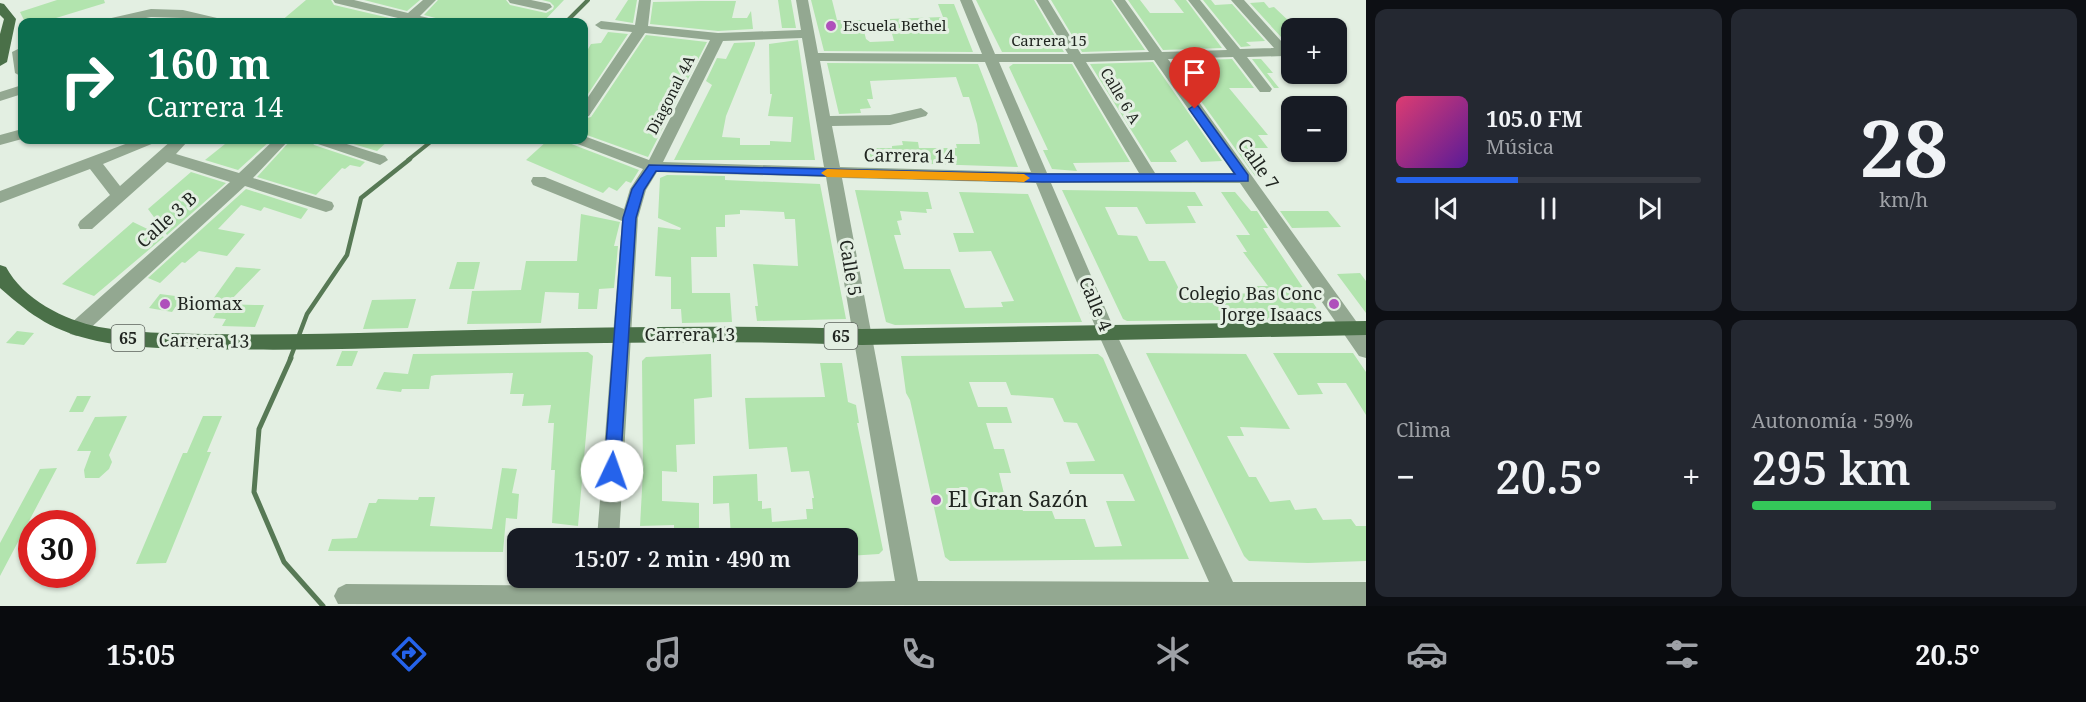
<!DOCTYPE html>
<html lang="es">
<meta charset="utf-8">
<style>
:root{--surface:#171b24;--page:#242831;--text:#f1f3f6;--muted:#9ea1a6;--line:#363941;--accent:#2563eb}
body{margin:0;font-family:"Noto Serif",serif;background:var(--page);color:var(--text);height:100vh;display:flex;flex-direction:column;font-size:22px;white-space:nowrap}
*{box-sizing:border-box;margin:0}
p{font-size:20px;color:var(--muted)}
.icon{flex:none;width:33px;height:33px;fill:none;stroke:currentColor;stroke-width:2;stroke-linecap:round;stroke-linejoin:round}
.map{position:relative;flex:1;overflow:hidden}
.details{display:flex;flex-direction:column;gap:9px;padding:9px;background:#0d0f14;width:720px}
.details>*{flex:none}
.top-card{position:absolute;left:18px;top:18px;width:570px;height:126px;border-radius:12px;box-shadow:0 2px 4px #0004;background:#0b6e4f;color:#fff;overflow:hidden}
.buttons{position:absolute;left:1281px;top:18px;display:grid;gap:12px}
.buttons a{display:grid;place-items:center;width:66px;height:66px;border-radius:12px;background:var(--surface);box-shadow:0 2px 4px #0004;font-size:30px}
.speed{position:absolute;left:18px;top:510px;display:flex;gap:12px;font-size:30px;font-weight:700;text-align:center}
.speed>*{display:grid;place-content:center;width:78px;height:78px;border-radius:50%;background:var(--surface);box-shadow:0 2px 4px #0004;line-height:1}
.speed .limit{border:9px solid #d22;background:#fff;color:#111}
.pin{position:absolute;display:grid;place-items:center;width:51px;height:51px;color:#fff;margin:-62px -26px;border-radius:50% 50% 50% 0;rotate:-45deg;box-shadow:0 0 6px #0007}
.pin .icon{rotate:45deg}
.me{position:absolute;width:66px;margin:-33px;rotate:3deg;stroke-linejoin:round;filter:drop-shadow(0 0 4px #0008)}
.turn{display:flex;align-items:center;gap:21px;height:126px;padding:0 30px;font-size:27px}
.turn .icon{width:78px;height:78px;stroke-width:2.5}
.turn b{display:block;font-size:42px;line-height:51px}
.big{font-size:45px;font-weight:600;line-height:1.1}
.details .tile{flex:1;display:flex;flex-direction:column;justify-content:center;gap:9px;min-width:0;padding:0 21px;border-radius:12px;background:var(--page)}
.details .dial{align-items:center;gap:0}
.dial b{font-size:78px;line-height:1}
.song{display:flex;align-items:center;gap:18px}
.cover{width:72px;height:72px;border-radius:9px;background:linear-gradient(135deg,hsl(340 70% 55%),hsl(270 70% 35%))}
.played{height:6px;border-radius:3px;background:linear-gradient(90deg,var(--accent) 40%,var(--line) 40%)}
.keys{display:flex;justify-content:space-around;direction:ltr}
.heat{display:flex;justify-content:space-between;align-items:center;font-size:33px;direction:ltr}
.charge{height:9px;border-radius:4px;background:linear-gradient(90deg,#34c759 59%,var(--line) 0)}
.details .tiles{flex:1;display:grid;gap:9px;grid-template-columns:repeat(2,1fr)}
.trip{position:absolute;left:507px;top:528px;width:351px;height:60px;border-radius:12px;background:var(--surface);box-shadow:0 2px 4px #0004;font-weight:600;line-height:60px;text-align:center}
.tab-bar{display:flex;height:96px;justify-content:space-around;align-items:center;background:#090b0e;color:var(--muted)}
.tab-bar .icon{width:42px;height:42px}
.tab-bar .current{color:var(--accent)}
.tab-bar b{font-size:27px;color:var(--text)}
main{display:flex;flex:1;min-height:0}
.map>svg:first-child{display:block}
</style>
<main>
<div class="map">
<svg width="1366" height="606" viewBox="0 0 1366 606">
<rect width="100%" height="100%" fill="#e3efe2"/>
<g fill="none" stroke-linecap="round" stroke-linejoin="round">
<!-- stream-far2 -->
<path stroke="#577955" stroke-width="4" d="M566,22l22,-22
M408,160l25,-20"/>
<!-- stream-far1 -->
<path stroke="#577955" stroke-width="4.5" d="M290,359l17,-45 40,-59 14,-57 49,-39"/>
<!-- stream -->
<path stroke="#577955" stroke-width="5" d="M291,358l-32,71 -5,63 30,70 39,44"/>
</g>
<!-- building -->
<path fill="#b2e4ae" fill-rule="evenodd" d="M57,0h47l1,3 -62,19h-18l-5,-10z
M306,0h25l3,5 64,15 -1,2h-117z
M364,0h56l-13,11z
M438,0h68l4,5 36,8 7,-4 1,-3 -4,-4 -8,-2h22l-21,22h-92l-27,-7z
M628,0h9l-4,23 -18,-3z
M778,0h13l5,28h-14z
M811,0h21l5,20h24l5,19 4,3 24,-1 -6,-22 55,-2 -5,-13h16l19,48 -149,-1z
M976,0h58l30,52h-62z
M1051,0h60l34,50 -63,2z
M1128,0h12l10,13h34l-10,-13h12l36,48 -59,2z
M1203,0h8l4,5 17,-1 33,37 -19,1 5,4 -10,1z
M701,1h35l-4,17h15l4,-7 2,18 -35,2 -68,-7 3,-22z
M1264,2l5,6 5,-1 18,17v25l-42,-46z
M608,32l20,2 -44,66v-44l7,-12 10,-1z
M646,35l61,7 -59,115 -64,-23v-15l7,-2z
M798,40l17,120h-141l38,-75 -6,-4 11,-23 9,1 8,-16 21,-1v3l-29,71 -4,21 18,1v7h30v-4l21,1 2,-25 -25,-1 4,-22h-2l-1,-50z
M1232,59l22,29h-25l39,47h-10l10,13h-15l9,13h-4l10,15h-13l-83,-115z
M1252,59h9l12,14h-6l12,15h-5z
M1153,62l69,99 -21,1 -14,-22 -17,11 7,11h-26l-61,-98z
M827,63l151,1 40,103 -146,-5 -4,-14h24v-2l11,-1 -1,-4 16,1 1,6h38l-1,-4h24l-3,-20 -8,-27h-6l-7,-20 -86,4 3,18h-6l4,9 -11,1 1,4 -22,1z
M1013,64h59l58,98 -57,1 4,8 -25,-2 -9,-19h5l-39,-83z
M230,140h41l-33,30 -33,-10z
M291,140h20l3,5 51,17 -5,5 -10,-2 -5,4 -3,-1 -26,27 -59,-18z
M340,140h49l-12,11z
M548,140h13l78,30 -8,13 -5,-2 -9,10 -8,-4 -6,6 -77,-33z
M191,172l35,11 -59,52 -19,-26z
M667,175l58,1v4l95,4 26,135 -89,2 -2,-15h3l-5,-42 45,2 -3,-47h-10l-1,-7 -44,-2v4l-15,1v12h-9l1,30h-26l1,36h38l2,29 -50,1 -1,-14h-10v-32l-16,-1 3,-49 22,3 1,-2 -23,-10 2,-40z
M246,189l62,20 -7,10 -37,-12 -3,4 -20,-6 -23,24 27,5 -18,22 -28,-5 -14,12 -3,-1 -22,21 -12,-5z
M855,190l73,2 4,17h-6l1,4 -27,-2 2,9 -5,1 4,14h-7l10,34h46l15,39 38,-1 -2,-5 13,-1 -23,-50 -32,1 -6,-19h21l-15,-41 69,2 54,128 -187,3 -9,-3z
M1062,190l133,2 8,14h-16l9,17 -50,1 -9,-17h-32l13,28 19,1 12,25h16l17,34 51,1 -1,-2 23,-1 -5,-7h18l-25,-34h4l-11,-17h14l-29,-43h14l16,19h6l11,17h-5l61,91 -197,2 -4,-2z
M1280,211h48l13,16 -49,1z
M581,214l39,8 -6,24h4l-4,42 -15,1 -2,20h-19l1,-16 -34,-1 -4,31 -74,1 5,-33 49,-1 5,-29h51z
M133,222l31,15 -70,59 -32,-12z
M457,262h23l-6,27h-25z
M236,267l25,2 -33,34 -17,-1z
M1360,273l6,8v32l-29,-39z
M160,294l23,3 -11,15 -23,-4z
M416,299l-8,29 -45,1 9,-29z
M221,304l34,1h9l-9,22 -33,-1 4,-7 -13,-1z
M17,331l17,2 -10,12 -18,-2z
M342,351h16l-6,15h-16z
M588,352l5,4 -15,170 -26,-3 3,-53h-4l3,-47h-6l3,-18 -29,1 2,-12h-14l3,-21 -78,2 -4,1 -2,13h-27l-1,3 -25,-3 8,-17 24,2 5,-20z
M1146,353l100,1 44,75 -50,-2 4,9h-17l22,41h7l14,25 20,-2 5,10 21,-2 7,12 28,-1 5,7h10v35l-58,2 -59,-2 -5,-5z
M1273,353h80l13,19v43l-20,-32h-29l6,11 -25,1z
M711,354l1,43 -18,2 1,45 -19,1 1,27 -15,-1v30l37,2v35h-25v-13l-34,1 3,-54 -1,-111 4,-4z
M1098,354l5,4 86,201 -239,2 -5,-4 -35,-157 -4,-7 -5,-37zM969,382h37l5,13 42,3 11,24 13,1 18,38 -29,1 4,12h53l12,27h-29l16,45 -27,1 -10,-28h-30l-3,-8h-29l-2,-6 -14,1 -8,-33h12l-7,-24h-10l-8,-26h26l-5,-16h-29z
M820,363h22l6,39 8,3 3,18h-2l26,127 -4,4 -31,2v-18h-117l-2,-35 -16,1v-28l44,-2 1,27h4v8l9,-1 1,14 35,-3 -1,-10h7l-1,-11h2l-5,-27 -18,1 -4,-25 -38,2 -4,-51 80,-1z
M77,396h14l-8,16h-14z
M127,416l-18,39 3,7 -3,7 -10,9h-14l-1,-8 7,-19h-14l18,-34z
M203,416h19l-15,36h4l-45,111 -30,1 47,-111h4z
M57,468l-57,108v-33l40,-74z
M502,468l15,1 -5,24 7,1 -2,25 -11,-1 -3,34 -175,-1 4,-12 25,-1 12,-35h7l2,-4 40,1 1,-3h16l-5,29 62,3z"/>
<g fill="none" stroke-linecap="round" stroke-linejoin="round">
<!-- minor -->
<path fill="#93a891" fill-rule="evenodd" d="M333,0h21l54,13 15,-13h13l-16,16 13,3 2,3h-35l2,-3 -67,-16z
M508,0h23l19,4 2,3 -6,4 -36,-8z
M639,0h12l-3,26 70,7 83,-3 -5,-30h12l10,53 164,1 -22,-54h12l23,54h73l-32,-54h12l33,54 68,-2 -36,-52h12l37,52 65,-2 -39,-50h12l40,49 34,-1 -43,-48h13l47,52 -7,4 -37,1 25,32 -2,3h-10l-27,-35 -65,2 198,276v23l-7,-2 -119,-173h-189l64,148 118,251h133v24l-1028,-2 -4,-8 4,-8 8,-4 248,2 1,-8h22v8l278,-5 -69,-404 -169,-5 -11,18 -8,28 -19,320h-22l25,-317 -89,-36 -2,-4 2,-4h12l79,32 6,-20 13,-20 -68,-26 -2,-3h11v-4l65,24 61,-120 -65,-7 -56,83 -5,1v-14l48,-71 -31,-3 -6,-4 6,-4 34,4zM802,38l22,129 -161,-5 60,-121zM1154,60l79,113h-78l-69,-111zM820,61l165,1 46,110 -191,-5 -8,-41 58,-1 36,-9 2,-3 -7,-5 -31,7 -60,1zM999,62h74l66,111h-92zM842,178l194,5 61,148 112,251 -291,-1z
M151,9l32,1 34,8h41l6,4h-61l-20,-4 -32,-1 -25,5h-21l2,-3z
M22,47v30l-7,-4 -3,-21z
M22,85v9l-22,7v-9z
M22,129v10l-22,6v-10z
M136,140h20l-2,3 -51,21 17,22 52,-46h14l1,2 -11,12 63,19 35,-33h15l-36,38 79,24 2,4 -2,4 -6,2 -81,-26 -161,148 -7,2 -7,-2 -2,-5 2,-5 160,-142 -63,-20 -75,67h-12l-2,-4 2,-4 30,-26 -20,-26 -90,34v-12z
M313,140h21l51,16 3,4 -8,5 -65,-22z"/>
<!-- major -->
<path fill="#4a7048" fill-rule="evenodd" d="M0,3l4,1 12,15 -9,43 -7,4v-32l4,-15 -4,-4z
M0,265l6,2c17,32 58,53 93,60 34,6 70,6 104,7 64,1 127,0 191,-2 156,-4 312,-8 468,-3l504,-8v14l-504,10c-160,-6 -320,-1 -480,3 -62,2 -124,2 -186,1 -32,-1 -67,-1 -99,-8 -44,-10 -64,-24 -97,-53z"/>
</g>
<!-- route -->
<path fill="#2563eb" stroke="#184099" stroke-width="1.5" d="M1195,105l3,1 50,69v6l-206,1 -386,-11 -12,19 -8,28 -16,253 -2,5 -6,2 -5,-2 -3,-5 19,-253 9,-29 17,-24 393,9h193l-46,-65z"/>
<!-- slow -->
<path fill="#f59e0b" d="M827,169l197,5 6,4 -6,4 -197,-5 -6,-4z"/>
<!-- markers -->
<g fill="#af51bb" stroke="#e3efe2" stroke-width="2">
<circle cx="831" cy="26" r="6"/>
<circle cx="165" cy="304" r="6"/>
<circle cx="1334" cy="304" r="6"/>
<circle cx="936" cy="500" r="6"/>
</g>
<g text-anchor="middle" stroke-width="6" stroke-linejoin="round" paint-order="stroke">
<!-- far-poi labels -->
<g font-size="15" fill="#212621" stroke="#e3efe2" text-anchor="start">
<text x="843" y="31">Escuela Bethel</text>
</g>
<!-- far-street labels -->
<g font-size="15" fill="#212621" stroke="#e3efe2">
<text x="1049" y="46">Carrera 15</text>
<text transform="translate(671 95) rotate(-63)" y="5">Diagonal 4A</text>
<text transform="translate(1120 96) rotate(59)" y="5">Calle 6 A</text>
</g>
<!-- shield labels -->
<g fill="#e3efe2" stroke="#5b625b" stroke-width="1.5">
<rect x="824.5" y="323" width="33" height="26" rx="4.5"/>
<rect x="111.5" y="325" width="33" height="26" rx="4.5"/>
</g>
<g font-size="16" font-weight="bold" fill="#212621">
<text x="841" y="342">65</text>
<text x="128" y="344">65</text>
</g>
<!-- street labels -->
<g font-size="18" fill="#212621" stroke="#e3efe2">
<text transform="translate(909 156) rotate(1)" y="6">Carrera 14</text>
<text transform="translate(1258 164) rotate(55)" y="6">Calle 7</text>
<text transform="translate(167 220) rotate(-42)" y="6">Calle 3 B</text>
<text transform="translate(850 268) rotate(80)" y="6">Calle 5</text>
<text transform="translate(1095 304) rotate(67)" y="6">Calle 4</text>
<text x="690" y="341">Carrera 13</text>
<text transform="translate(204 341) rotate(1)" y="6">Carrera 13</text>
</g>
<!-- poi labels -->
<g font-size="18" fill="#212621" stroke="#e3efe2" text-anchor="end">
<text x="1322" y="300">Colegio Bas Conc<tspan x="1322" dy="21">Jorge Isaacs</tspan></text>
<text x="177" y="310" text-anchor="start">Biomax</text>
</g>
<!-- near-poi labels -->
<g font-size="21" fill="#212621" stroke="#e3efe2" text-anchor="start">
<text x="948" y="507">El Gran Sazón</text>
</g>
</g>
</svg>
<div class="buttons">
<a>+</a>
<a>−</a>
</div>
<div class="speed"><div class="limit">30</div></div>
<div class="pin" style="left:1195px;top:109px;background:#d93025"><svg class="icon" aria-label="arrive" viewBox="0 0 24 24"><path d="M6 21V4h12l-3 4 3 4H6"/></svg></div>
<svg class="me" style="left:612px;top:471px" viewBox="-20 -20 40 40"><circle r="19" fill="#fff"/><path d="M0-13L10 11 0 6-10 11z" fill="#2563eb"/></svg>
<div class="trip">15:07 · 2 min · 490 m</div>
<div class="top-card">
<div class="turn"><svg class="icon" aria-label="right" viewBox="0 0 24 24"><path d="M7 20v-9h11M14 6l5 5-5 5"/></svg><div><b>160 m</b>Carrera 14</div></div>
</div>
</div>
<section class="details">
<div class="tiles">
<div class="tile">
<div class="song"><i class="cover"></i><div><b>105.0 FM</b><p>Música</p></div></div>
<div class="played"></div>
<div class="keys"><svg class="icon" aria-label="previous" viewBox="0 0 24 24"><path d="M18 5L8 12l10 7zM5 5v14"/></svg><svg class="icon" aria-label="pause" viewBox="0 0 24 24"><path d="M8 5v14M16 5v14"/></svg><svg class="icon" aria-label="next" viewBox="0 0 24 24"><path d="M6 5l10 7-10 7zM19 5v14"/></svg></div>
</div>
<div class="tile dial"><b>28</b><p>km/h</p></div>
<div class="tile"><p>Clima</p>
<div class="heat"><a>−</a><b class="big">20.5°</b><a>+</a></div>
</div>
<div class="tile"><p>Autonomía · 59%</p><b class="big">295 km</b><div class="charge"></div></div>
</div>
</section>
</main>
<nav class="tab-bar">
<b>15:05</b>
<svg class="icon current" aria-label="directions" viewBox="0 0 24 24"><path d="M12 3l9 9-9 9-9-9zM9 14v-3h6M13 9l2 2-2 2"/></svg>
<svg class="icon" aria-label="music" viewBox="0 0 24 24"><path d="M9 18V5l10-2v13"/><circle cx="6" cy="18" r="3"/><circle cx="16" cy="16" r="3"/></svg>
<svg class="icon" aria-label="phone" viewBox="0 0 24 24"><path d="M5 4h4l2 5-3 2q2 4 5 5l2-3 5 2v4C11 20 4 13 5 4z"/></svg>
<svg class="icon" aria-label="climate" viewBox="0 0 24 24"><path d="M12 3v18M4 7l16 10M4 17L20 7"/></svg>
<svg class="icon" aria-label="car" viewBox="0 0 24 24"><path d="M5 17H2v-5l4-1 3-4h7l3 4 3 1v5h-3M9 17h6M6 11h13"/><circle cx="7" cy="17" r="2"/><circle cx="17" cy="17" r="2"/></svg>
<svg class="icon" aria-label="filters" viewBox="0 0 24 24"><path d="M4 7h16M4 17h16"/><circle cx="9" cy="7" r="2"/><circle cx="15" cy="17" r="2"/></svg>
<b>20.5°</b>
</nav>
